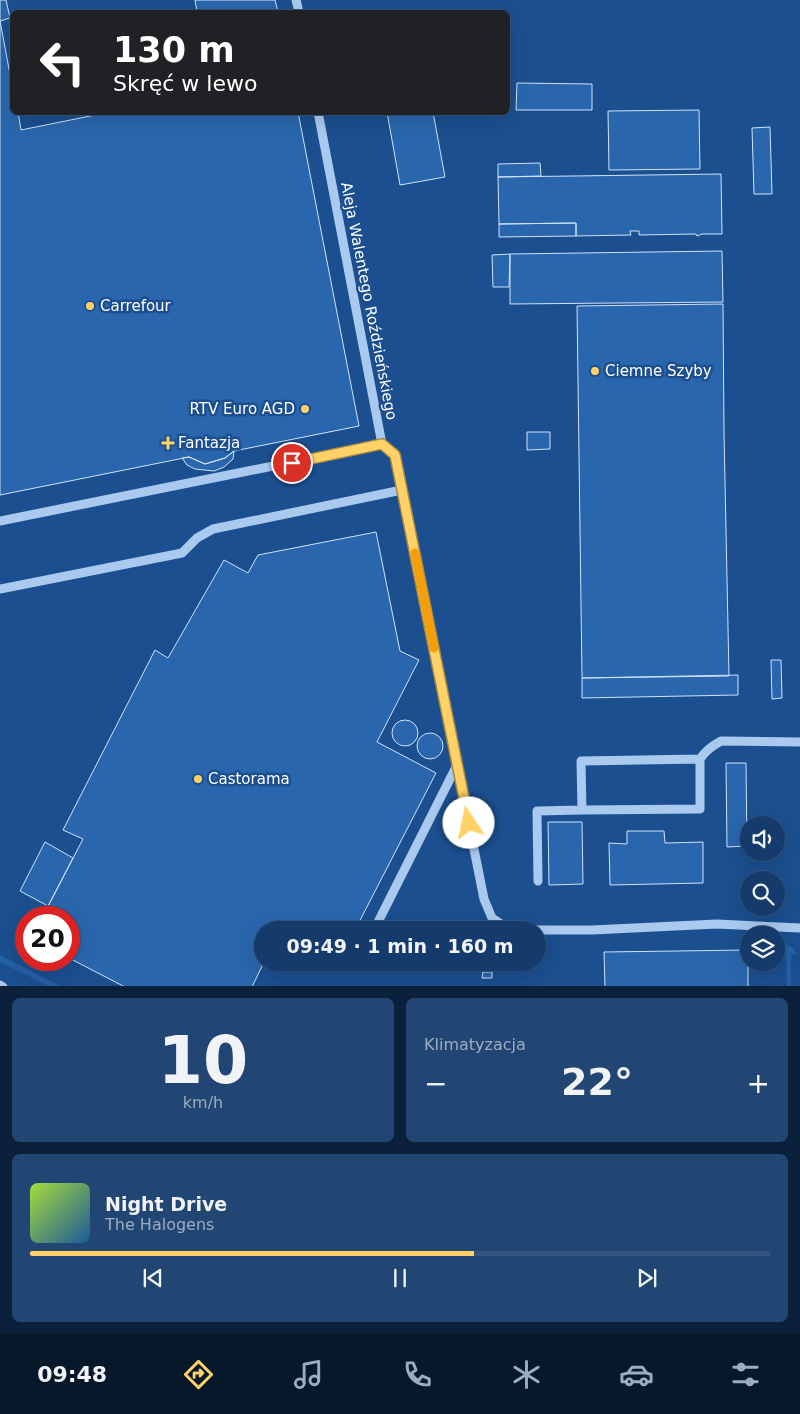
<!DOCTYPE html>
<html lang="pl">
<meta charset="utf-8">
<style>
:root{--surface:#143b6b;--page:#214673;--text:#f1f3f6;--muted:#9dadc1;--line:#33557e;--accent:#ffd166}
body{margin:0;font-family:"DejaVu Sans",sans-serif;background:var(--page);color:var(--text);height:100vh;display:flex;flex-direction:column;font-size:19px;white-space:nowrap}
*{box-sizing:border-box;margin:0}
p{font-size:16px;color:var(--muted)}
.icon{flex:none;width:28px;height:28px;fill:none;stroke:currentColor;stroke-width:2;stroke-linecap:round;stroke-linejoin:round}
.map{position:relative;height:986px;overflow:hidden}
.details{display:flex;flex-direction:column;gap:12px;padding:12px;background:#0b203b;flex:1}
.details>*{flex:none}
.guide{position:absolute;left:10px;top:10px;width:500px;height:105px;border-radius:8px;box-shadow:0 5px 20px #0002,0 0 0 1px var(--line);background:#202124;color:#fff;overflow:hidden}
.fabs{position:absolute;left:740px;top:816px;display:grid;gap:10px}
.fabs a{display:grid;place-items:center;width:45px;height:45px;border-radius:50%;background:var(--surface);box-shadow:0 5px 20px #0002,0 0 0 1px var(--line);font-size:25px}
.speed{position:absolute;left:15px;top:906px;display:flex;gap:10px;font-size:25px;font-weight:700;text-align:center}
.speed>*{display:grid;place-content:center;width:65px;height:65px;border-radius:50%;background:var(--surface);box-shadow:0 5px 20px #0002,0 0 0 1px var(--line);line-height:1}
.speed .limit{border:8px solid #d22;background:#fff;color:#111}
.pin{position:absolute;display:grid;place-items:center;width:42px;height:42px;color:#fff;margin:-21px;border:2px solid #fff;border-radius:50%;box-shadow:0 1px 5px #0007}
.me{position:absolute;width:55px;margin:-28px;rotate:349deg;stroke-linejoin:round;filter:drop-shadow(0 0 4px #0008)}
.turn{display:flex;align-items:center;gap:18px;height:105px;padding:0 20px;font-size:22px}
.turn .icon{width:65px;height:65px;stroke-width:2.5}
.turn b{display:block;font-size:35px;line-height:42px}
.big{font-size:38px;font-weight:700;line-height:1.1}
.details .tile{flex:1;display:flex;flex-direction:column;justify-content:center;gap:8px;min-width:0;padding:0 18px;border-radius:8px;background:var(--page)}
.details .dial{align-items:center;gap:0}
.dial b{font-size:65px;line-height:1}
.song{display:flex;align-items:center;gap:15px}
.cover{width:60px;height:60px;border-radius:8px;background:linear-gradient(135deg,hsl(80 70% 55%),hsl(210 70% 35%))}
.played{height:5px;border-radius:2px;background:linear-gradient(90deg,var(--accent) 60%,var(--line) 60%)}
.keys{display:flex;justify-content:space-around;direction:ltr}
.heat{display:flex;justify-content:space-between;align-items:center;font-size:28px;direction:ltr}
.details .tiles{flex:1;display:grid;gap:12px;grid-template-columns:1fr 1fr}
.tile:last-child{grid-column:span 2}
.trip{position:absolute;left:254px;top:921px;width:292px;height:50px;border-radius:25px;background:var(--surface);box-shadow:0 5px 20px #0002,0 0 0 1px var(--line);font-weight:700;line-height:50px;text-align:center}
.dock{display:flex;height:80px;justify-content:space-around;align-items:center;background:#08182b;color:var(--muted)}
.dock .icon{width:35px;height:35px}
.dock .on{color:var(--accent)}
.dock b{font-size:22px;color:var(--text)}
.map>svg:first-child{display:block}
</style>
<div class="map">
<svg width="800" height="987" viewBox="0 0 800 987">
<rect width="100%" height="100%" fill="#1b4f8f"/>
<!-- green -->
<path fill="#2461a8" d="M786,944l8,5 3,6 -6,-1v32h-4z
M0,955l60,31h-11l-49,-24z"/>
<!-- building -->
<path fill="#2a66ad" stroke="#cfe3fa" d="M0,0h6l4,18 -10,3 12,64v27h6l3,18 89,-18h188l61,314 -125,25 -9,7 -20,6 -16,-7 -189,38z
M195,0h80l3,12h-81z
M517,83l75,1v26h-76z
M699,110l1,59 -91,1 -1,-59z
M387,112h46l12,65 -45,8z
M770,127l2,67h-18l-2,-66z
M540,163l1,13 -43,1v-13z
M721,174l1,60h-20l-5,2 -1,-2 -57,1v-4h-9l1,4 -55,1v-13l-77,1 -1,-47z
M576,223v13l-77,1v-13z
M722,251l1,51 -213,2v-50z
M510,254l-1,33h-16l-1,-32z
M723,304l1,128 5,244 -147,2 -5,-372z
M527,432h23v17l-23,1z
M234,451l-1,8 -9,8 -10,4 -19,-2 -8,-4 -5,-7 7,-1 16,7 20,-6z
M376,532l24,119 19,9 -42,82 59,31 -81,157h-93v32h2l-12,25h-127l-56,-29v-40h-27l41,-79 -20,-9 92,-180 13,8 56,-98 24,13 10,-18z
M771,660h10l1,38 -10,1z
M738,675v20l-156,3v-20z
M392 733a13 13 0 1 1 26 0a13 13 0 1 1-26 0Z
M417 746a13 13 0 1 1 26 0a13 13 0 1 1-26 0Z
M726,763h20l1,83 -20,1z
M548,822h34l1,62 -34,1z
M627,831h37l1,12 38,-1v41l-93,2 -1,-42 18,1z
M45,842l28,16 -25,48 -28,-15z
M748,950v37h-143l-1,-35z
M483,972h9v6h-10z"/>
<g fill="none" stroke-linecap="round" stroke-linejoin="round">
<!-- minor -->
<path stroke="#a9c9ee" stroke-width="9" d="M296,0l3,12
M318,112l64,332 13,11 89,444 8,19 18,12h82l125,-6 83,4
M0,521l382,-77
M0,589l182,-36 15,-15 16,-9 189,-39
M700,759v50l-118,1 -1,-49z
M700,759c5,-8 12,-13 21,-18l79,1
M538,881l-1,-70 45,-1
M374,930l83,-165
M0,985l3,2"/>
</g>
<g fill="none" stroke-linecap="round" stroke-linejoin="round">
<defs>
<path id="route" d="M292,463l90,-19 13,11 74,368"/>
</defs>
<!-- route casing -->
<use href="#route" stroke="#a68842" stroke-width="12"/>
<!-- route -->
<use href="#route" stroke="#ffd166" stroke-width="9"/>
<!-- slow -->
<path stroke="#f59e0b" stroke-width="9" d="M415,553l19,95"/>
</g>
<!-- markers -->
<g fill="#ffd166" stroke="#1b4f8f" stroke-width="2">
<circle cx="90" cy="306" r="5"/>
<circle cx="595" cy="371" r="5"/>
<circle cx="305" cy="409" r="5"/>
<path d="M165.5 435.5h5v5h5v5h-5v5h-5v-5h-5v-5h5z"/>
<circle cx="198" cy="779" r="5"/>
</g>
<g text-anchor="middle" stroke-width="5" stroke-linejoin="round" paint-order="stroke">
<!-- street labels -->
<g font-size="15" fill="#fff" stroke="#1b4f8f">
<text transform="translate(369 301) rotate(79)" y="5">Aleja Walentego Roździeńskiego</text>
</g>
<!-- poi labels -->
<g font-size="15" fill="#fff" stroke="#1b4f8f" text-anchor="start">
<text x="100" y="311">Carrefour</text>
<text x="605" y="376">Ciemne Szyby</text>
<text x="295" y="414" text-anchor="end">RTV Euro AGD</text>
<text x="178" y="448">Fantazja</text>
<text x="208" y="784">Castorama</text>
</g>
</g>
</svg>
<div class="fabs">
<a><svg class="icon" aria-label="sound" viewBox="0 0 24 24"><path d="M4 9h4l5-4v14l-5-4H4zM17 9q2 3 0 6"/></svg></a>
<a><svg class="icon" aria-label="search" viewBox="0 0 24 24"><circle cx="10" cy="10" r="6"/><path d="M15 15l6 6"/></svg></a>
<a><svg class="icon" aria-label="layers" viewBox="0 0 24 24"><path d="M12 4l9 5-9 5-9-5zM3 14l9 5 9-5"/></svg></a>
</div>
<div class="speed"><div class="limit">20</div></div>
<div class="pin" style="left:292px;top:463px;background:#d93025"><svg class="icon" aria-label="arrive" viewBox="0 0 24 24"><path d="M6 21V4h12l-3 4 3 4H6"/></svg></div>
<svg class="me" style="left:469px;top:823px" viewBox="-20 -20 40 40"><circle r="19" fill="#fff"/><path d="M0-13L10 11 0 6-10 11z" fill="#ffd166"/></svg>
<div class="trip">09:49 · 1 min · 160 m</div>
<div class="guide">
<div class="turn"><svg class="icon" aria-label="left" viewBox="0 0 24 24"><path d="M17 20v-9H6M10 6l-5 5 5 5"/></svg><div><b>130 m</b>Skręć w lewo</div></div>
</div>
</div>
<section class="details">
<div class="tiles">
<div class="tile dial"><b>10</b><p>km/h</p></div>
<div class="tile"><p>Klimatyzacja</p>
<div class="heat"><a>−</a><b class="big">22°</b><a>+</a></div>
</div>
<div class="tile">
<div class="song"><i class="cover"></i><div><b>Night Drive</b><p>The Halogens</p></div></div>
<div class="played"></div>
<div class="keys"><svg class="icon" aria-label="previous" viewBox="0 0 24 24"><path d="M18 5L8 12l10 7zM5 5v14"/></svg><svg class="icon" aria-label="pause" viewBox="0 0 24 24"><path d="M8 5v14M16 5v14"/></svg><svg class="icon" aria-label="next" viewBox="0 0 24 24"><path d="M6 5l10 7-10 7zM19 5v14"/></svg></div>
</div>
</div>
</section>
<nav class="dock">
<b>09:48</b>
<svg class="icon on" aria-label="directions" viewBox="0 0 24 24"><path d="M12 3l9 9-9 9-9-9zM9 14v-3h6M13 9l2 2-2 2"/></svg>
<svg class="icon" aria-label="music" viewBox="0 0 24 24"><path d="M9 18V5l10-2v13"/><circle cx="6" cy="18" r="3"/><circle cx="16" cy="16" r="3"/></svg>
<svg class="icon" aria-label="phone" viewBox="0 0 24 24"><path d="M5 4h4l2 5-3 2q2 4 5 5l2-3 5 2v4C11 20 4 13 5 4z"/></svg>
<svg class="icon" aria-label="climate" viewBox="0 0 24 24"><path d="M12 3v18M4 7l16 10M4 17L20 7"/></svg>
<svg class="icon" aria-label="car" viewBox="0 0 24 24"><path d="M5 17H2v-5l4-1 3-4h7l3 4 3 1v5h-3M9 17h6M6 11h13"/><circle cx="7" cy="17" r="2"/><circle cx="17" cy="17" r="2"/></svg>
<svg class="icon" aria-label="filters" viewBox="0 0 24 24"><path d="M4 7h16M4 17h16"/><circle cx="9" cy="7" r="2"/><circle cx="15" cy="17" r="2"/></svg>
</nav>
